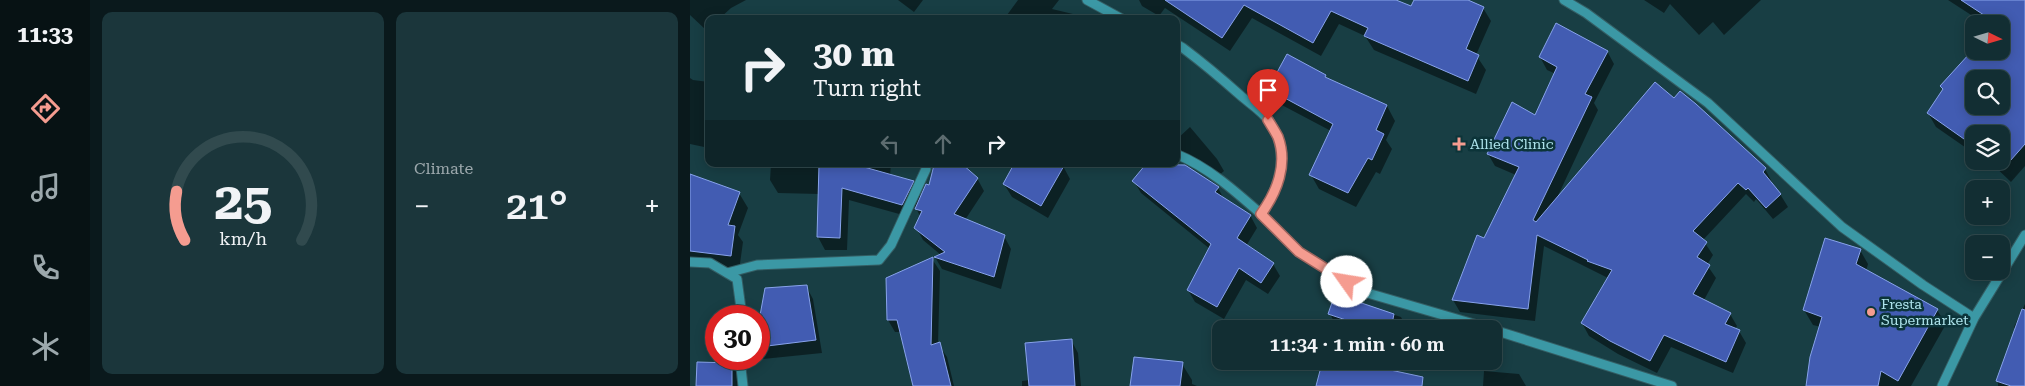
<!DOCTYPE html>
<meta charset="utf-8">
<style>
:root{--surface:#122e33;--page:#1b363b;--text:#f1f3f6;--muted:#9ca8ac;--line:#314a4e;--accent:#f59c90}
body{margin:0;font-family:"Roboto Serif",serif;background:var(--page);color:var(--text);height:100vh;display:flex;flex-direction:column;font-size:19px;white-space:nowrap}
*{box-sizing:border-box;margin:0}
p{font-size:16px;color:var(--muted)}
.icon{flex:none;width:28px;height:28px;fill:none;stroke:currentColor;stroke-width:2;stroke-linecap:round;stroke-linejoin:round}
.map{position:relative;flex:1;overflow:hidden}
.drawer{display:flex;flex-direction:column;gap:12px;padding:12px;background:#0a191c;width:600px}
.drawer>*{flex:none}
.hud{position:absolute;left:15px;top:15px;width:475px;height:152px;border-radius:10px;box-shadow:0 2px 12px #0003,0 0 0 1px var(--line);background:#122e33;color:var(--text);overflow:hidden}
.needle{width:32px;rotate:95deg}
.buttons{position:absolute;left:1275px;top:15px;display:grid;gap:10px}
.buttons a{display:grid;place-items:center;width:45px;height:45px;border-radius:10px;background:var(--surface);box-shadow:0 2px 12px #0003,0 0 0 1px var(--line);font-size:25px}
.speed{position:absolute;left:15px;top:305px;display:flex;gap:10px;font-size:25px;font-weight:700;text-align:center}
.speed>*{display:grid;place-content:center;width:65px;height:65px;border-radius:50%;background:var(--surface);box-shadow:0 2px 12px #0003,0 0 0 1px var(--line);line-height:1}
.speed .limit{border:8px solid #d22;background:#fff;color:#111}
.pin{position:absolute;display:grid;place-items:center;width:42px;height:42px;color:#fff;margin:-51px -21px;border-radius:50% 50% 50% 0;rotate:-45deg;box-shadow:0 0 5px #0007}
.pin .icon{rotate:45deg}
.me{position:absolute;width:55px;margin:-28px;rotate:302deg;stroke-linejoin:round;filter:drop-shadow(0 0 4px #0008)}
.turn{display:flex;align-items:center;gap:18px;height:105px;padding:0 25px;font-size:22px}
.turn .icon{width:65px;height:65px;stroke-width:2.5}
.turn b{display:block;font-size:35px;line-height:42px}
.lanes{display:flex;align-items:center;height:48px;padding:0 25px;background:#0003;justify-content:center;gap:25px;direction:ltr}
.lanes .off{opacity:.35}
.big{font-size:38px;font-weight:600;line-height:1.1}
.drawer .tile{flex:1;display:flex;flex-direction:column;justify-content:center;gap:8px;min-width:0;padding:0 18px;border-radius:10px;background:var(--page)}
.drawer .dial{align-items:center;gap:0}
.dial svg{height:130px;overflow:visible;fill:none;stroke:var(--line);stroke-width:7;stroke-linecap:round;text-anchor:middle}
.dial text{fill:var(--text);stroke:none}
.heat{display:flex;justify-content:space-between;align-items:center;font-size:28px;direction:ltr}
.drawer .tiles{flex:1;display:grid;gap:12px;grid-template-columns:repeat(2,1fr)}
.trip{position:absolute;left:522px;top:320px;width:290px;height:50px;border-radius:10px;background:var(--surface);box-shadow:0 2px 12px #0003,0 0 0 1px var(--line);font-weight:600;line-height:50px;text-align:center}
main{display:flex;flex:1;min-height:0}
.dock{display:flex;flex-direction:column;width:90px;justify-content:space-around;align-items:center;background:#071214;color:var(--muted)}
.dock .icon{width:35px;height:35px}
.dock .selected{color:var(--accent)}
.dock b{font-size:22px;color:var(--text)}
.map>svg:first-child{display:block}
</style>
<main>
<nav class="dock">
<b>11:33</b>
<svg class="icon selected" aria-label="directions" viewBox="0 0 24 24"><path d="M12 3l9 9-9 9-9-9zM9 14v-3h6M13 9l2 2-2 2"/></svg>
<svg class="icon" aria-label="music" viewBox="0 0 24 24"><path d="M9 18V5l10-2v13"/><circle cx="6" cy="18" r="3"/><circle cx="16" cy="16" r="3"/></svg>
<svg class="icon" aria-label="phone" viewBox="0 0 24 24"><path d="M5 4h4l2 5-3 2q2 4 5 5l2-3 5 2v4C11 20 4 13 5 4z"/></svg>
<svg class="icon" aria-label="climate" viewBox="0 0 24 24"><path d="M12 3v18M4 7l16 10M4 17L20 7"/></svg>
</nav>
<section class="drawer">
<div class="tiles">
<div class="tile dial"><svg viewBox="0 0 100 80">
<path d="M14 69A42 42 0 1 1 86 69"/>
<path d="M14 69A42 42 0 0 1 9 39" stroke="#f59c90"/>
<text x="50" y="56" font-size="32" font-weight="700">25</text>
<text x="50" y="72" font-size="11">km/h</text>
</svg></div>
<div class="tile"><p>Climate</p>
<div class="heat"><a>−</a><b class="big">21°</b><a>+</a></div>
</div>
</div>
</section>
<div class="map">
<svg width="1335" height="386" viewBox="0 0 1335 386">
<rect width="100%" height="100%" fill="#183e44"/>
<!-- shadow -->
<path fill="#0007" fill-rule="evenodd" d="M0,0h56l-15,8 -12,11h-10v8l-3,3 -16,-15z
M208,0h25l-9,12z
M328,0h41l-7,9 21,5 3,5h-67l-2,-4z
M449,0h254l18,8 4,-8h50l18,8 8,13 -15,34 10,15 -10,24 -102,-44 -9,-14 -26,-12 -18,32 -69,-38 -22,33 -65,-43 -6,8 -17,-10z
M954,0h117l-37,35 -11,-13 -14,13 -29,-31 -6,9z
M1258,0h77v166l-14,16 -22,-21h12v-27h-27l-2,18 -36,-25 -8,-14 43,-59 -2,-3h32v-27h-16zM1284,79h27v27h-27z
M917,51l7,13 -20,39 4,7 -42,90 209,-31 7,13 -1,1 9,11 8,13 -15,12 -17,-20 -2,3 -8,-8 -43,46 10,15 -6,10 9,13 -12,22 26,14 7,12 -2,3 4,2 7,12 -13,30 -62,-26 -14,26 -39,-19 -29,-18 -7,-13 26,-45 -64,-32 -9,75 -75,-9 -7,-12 63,-125 -21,-9 -7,-12 48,-38 20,-42 -9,-4 -7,-13z
M635,76l2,3 60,27 8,15 -9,19 6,9 -12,25 -4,-2 -20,35 -37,-18 -8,-14 20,-44 -53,-28 -8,-14z
M0,78l3,2 16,2v66l-19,-4z
M500,127l27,32 7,12 -7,6 -34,-18 -5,4 30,17 10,8 6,11 26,16 7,13 -11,18 27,18 7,12 -12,18 -22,-14 -22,39 -29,-17 -7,-12 22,-41 -69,-56 -7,-12 13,-17h29v-24z
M81,164h120l-1,12 23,6 8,15 56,-19 7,13 -19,29 39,16 7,13 -10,40 -59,-20 -7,-12 6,-2 -18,-15 -7,-13 4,-11 -5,-10 -5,11 -61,-17 -2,50h-22l-7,-13 1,-43 -41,-1 -8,-13z
M326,164h42l5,2 7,13 -22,39 -36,-21 -8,-13z
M0,175l49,18 9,15 -10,27 5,7 -4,29 -49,-7z
M1170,250l8,14 -2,7 71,39 9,14 -35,62h-104l14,-59 -8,-2 -9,-15z
M242,259l8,12 -2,73 9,13 7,29h-39l-13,-54h-7l-7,-12z
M116,286l7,13 9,54 -59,6 -4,-6v-24l7,-40z
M645,296l66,21 6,12h-69l-8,-15z
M1335,304v82h-27v-5l18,-51 -2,-3z
M381,340l7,13 3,33h-59v-5l8,-1z
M642,361h66l-4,12 7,13h-83l13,-20z
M42,364l7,13v9h-42z
M492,364l10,16v4l5,2h-65z
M794,371l35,3 7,12h-43z"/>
<!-- building -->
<path fill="#425cb2" stroke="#88a3eb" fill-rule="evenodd" d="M475,0h231l15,6 3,-6h54l16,7 -18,42 13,6 -11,26 -104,-45 4,-8 -37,-17 -18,32 -69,-38 -22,33z
M1271,0h64v144l-22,25 -8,-8h6v-27h-27v8l-7,-6 -3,3 -37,-26 16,-24 -3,-3 30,-33 -3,-2 7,-8v8h27v-27h-11l3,-3zM1284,79h27v27h-27z
M866,23l52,28 -23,43 7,3 -59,123 3,2 119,-140 19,16 6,-7 16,13 70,64 -3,4 18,22 -15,14 -18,-20 -2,2 -8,-7 -45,48 14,11 -10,15 13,8 -17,29 38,19 -6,11 15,6 -14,32 -62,-27 -14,26 -40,-20 -29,-18 31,-53 -25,-9 1,-1 -51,-25 -9,74 -76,-9 25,-65 7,3 35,-71 -32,-13 25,-52 23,13 22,-48 -18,-10z
M597,54l39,21 -1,2 62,28 -11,25 8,4 -12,26 -4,-2 -20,35 -39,-18 24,-51 -65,-35z
M129,164h45v3l50,14 -12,24 -60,-17 -2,50 -23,-1z
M272,164l16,14 -24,36 51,21 -11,42 -60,-20 11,-5 -31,-24 8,-17 -7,-2 11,-25 3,1 5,-20z
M324,164h51l-24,42 -38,-22z
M456,164l39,1 34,22 -4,5 36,23 -14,23 37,25 -13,20 -22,-15 -22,39 -30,-17 24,-46 -79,-63z
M0,174l50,18 -12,33 7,1 -4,30 -41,-5z
M1135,238l36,11 -5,15 82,45 -40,72 -17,-10 -3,15h-72l4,-29 12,-40 -19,-7z
M243,257l-2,88 9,-3 11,44h-38l-16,-66h-10l-1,-42z
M117,285l9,55 -57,7v-26l6,-33z
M645,294l59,20 -3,15h-48l3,-9 -18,-6z
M1332,309l3,1v76h-14l-15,-5z
M382,339l3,47h-46l-4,-43z
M444,357l49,5 -3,24h-50z
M645,361h47l-1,7 42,9 -1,9h-106l6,-23 12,3z
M7,362l35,1v23h-36z"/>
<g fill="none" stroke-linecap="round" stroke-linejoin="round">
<defs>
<path id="minor" d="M397,0l35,19
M874,0l22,13 122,90 134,124 81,58 51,33
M486,44l7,4c20,15 39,31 57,47 9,8 22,16 29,26 21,30 12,65 -8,93l38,38 65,40 127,37
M486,154c32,13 59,37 85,60
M0,262l20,1 27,16 5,37
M37,273l30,-8 122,-5 12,-15 35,-76
M804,330l178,56
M50,359l3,27
M1252,386l32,-68 51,-83"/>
</defs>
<!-- minor casing -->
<use href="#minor" stroke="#345e64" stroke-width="11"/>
<!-- minor -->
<use href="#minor" stroke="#3b98a5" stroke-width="9"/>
</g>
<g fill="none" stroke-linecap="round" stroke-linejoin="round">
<defs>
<path id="route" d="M578,120c3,5 7,11 10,17 10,27 -1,55 -17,77l38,38 48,30"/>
</defs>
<!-- route casing -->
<use href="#route" stroke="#9f655e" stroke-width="12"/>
<!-- route -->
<use href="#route" stroke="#f59c90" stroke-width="9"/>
</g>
<!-- markers -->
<g fill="#f59c90" stroke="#0c3439" stroke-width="2">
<path d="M766.5 136.5h5v5h5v5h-5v5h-5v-5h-5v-5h5z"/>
<circle cx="1181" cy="312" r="5"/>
</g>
<g text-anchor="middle" stroke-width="5" stroke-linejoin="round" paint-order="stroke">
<!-- poi labels -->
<g font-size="14" fill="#ade2ea" stroke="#0c3439" text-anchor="start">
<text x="780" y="149">Allied Clinic</text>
<text x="1191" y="309">Fresta<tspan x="1191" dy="16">Supermarket</tspan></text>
</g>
</g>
</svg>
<div class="buttons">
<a><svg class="needle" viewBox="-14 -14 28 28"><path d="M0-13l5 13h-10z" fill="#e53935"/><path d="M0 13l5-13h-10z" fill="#9ca8ac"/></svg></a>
<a><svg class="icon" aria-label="search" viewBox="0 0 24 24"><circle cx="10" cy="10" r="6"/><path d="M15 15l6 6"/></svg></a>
<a><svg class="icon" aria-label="layers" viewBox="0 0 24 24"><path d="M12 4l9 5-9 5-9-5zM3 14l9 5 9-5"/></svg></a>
<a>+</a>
<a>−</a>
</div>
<div class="speed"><div class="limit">30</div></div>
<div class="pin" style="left:578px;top:120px;background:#d93025"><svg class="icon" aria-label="arrive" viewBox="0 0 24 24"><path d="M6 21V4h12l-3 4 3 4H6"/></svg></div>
<svg class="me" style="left:657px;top:282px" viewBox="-20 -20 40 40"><circle r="19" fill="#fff"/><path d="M0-13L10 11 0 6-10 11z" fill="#f59c90"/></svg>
<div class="trip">11:34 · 1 min · 60 m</div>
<div class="hud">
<div class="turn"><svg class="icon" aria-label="right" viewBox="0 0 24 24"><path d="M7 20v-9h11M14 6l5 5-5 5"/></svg><div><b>30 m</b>Turn right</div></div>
<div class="lanes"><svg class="icon off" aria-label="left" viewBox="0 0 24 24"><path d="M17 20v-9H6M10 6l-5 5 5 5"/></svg><svg class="icon off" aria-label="ahead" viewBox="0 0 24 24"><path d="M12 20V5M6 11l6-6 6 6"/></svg><svg class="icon" aria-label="right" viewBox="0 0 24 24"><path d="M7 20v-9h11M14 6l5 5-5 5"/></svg></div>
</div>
</div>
</main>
